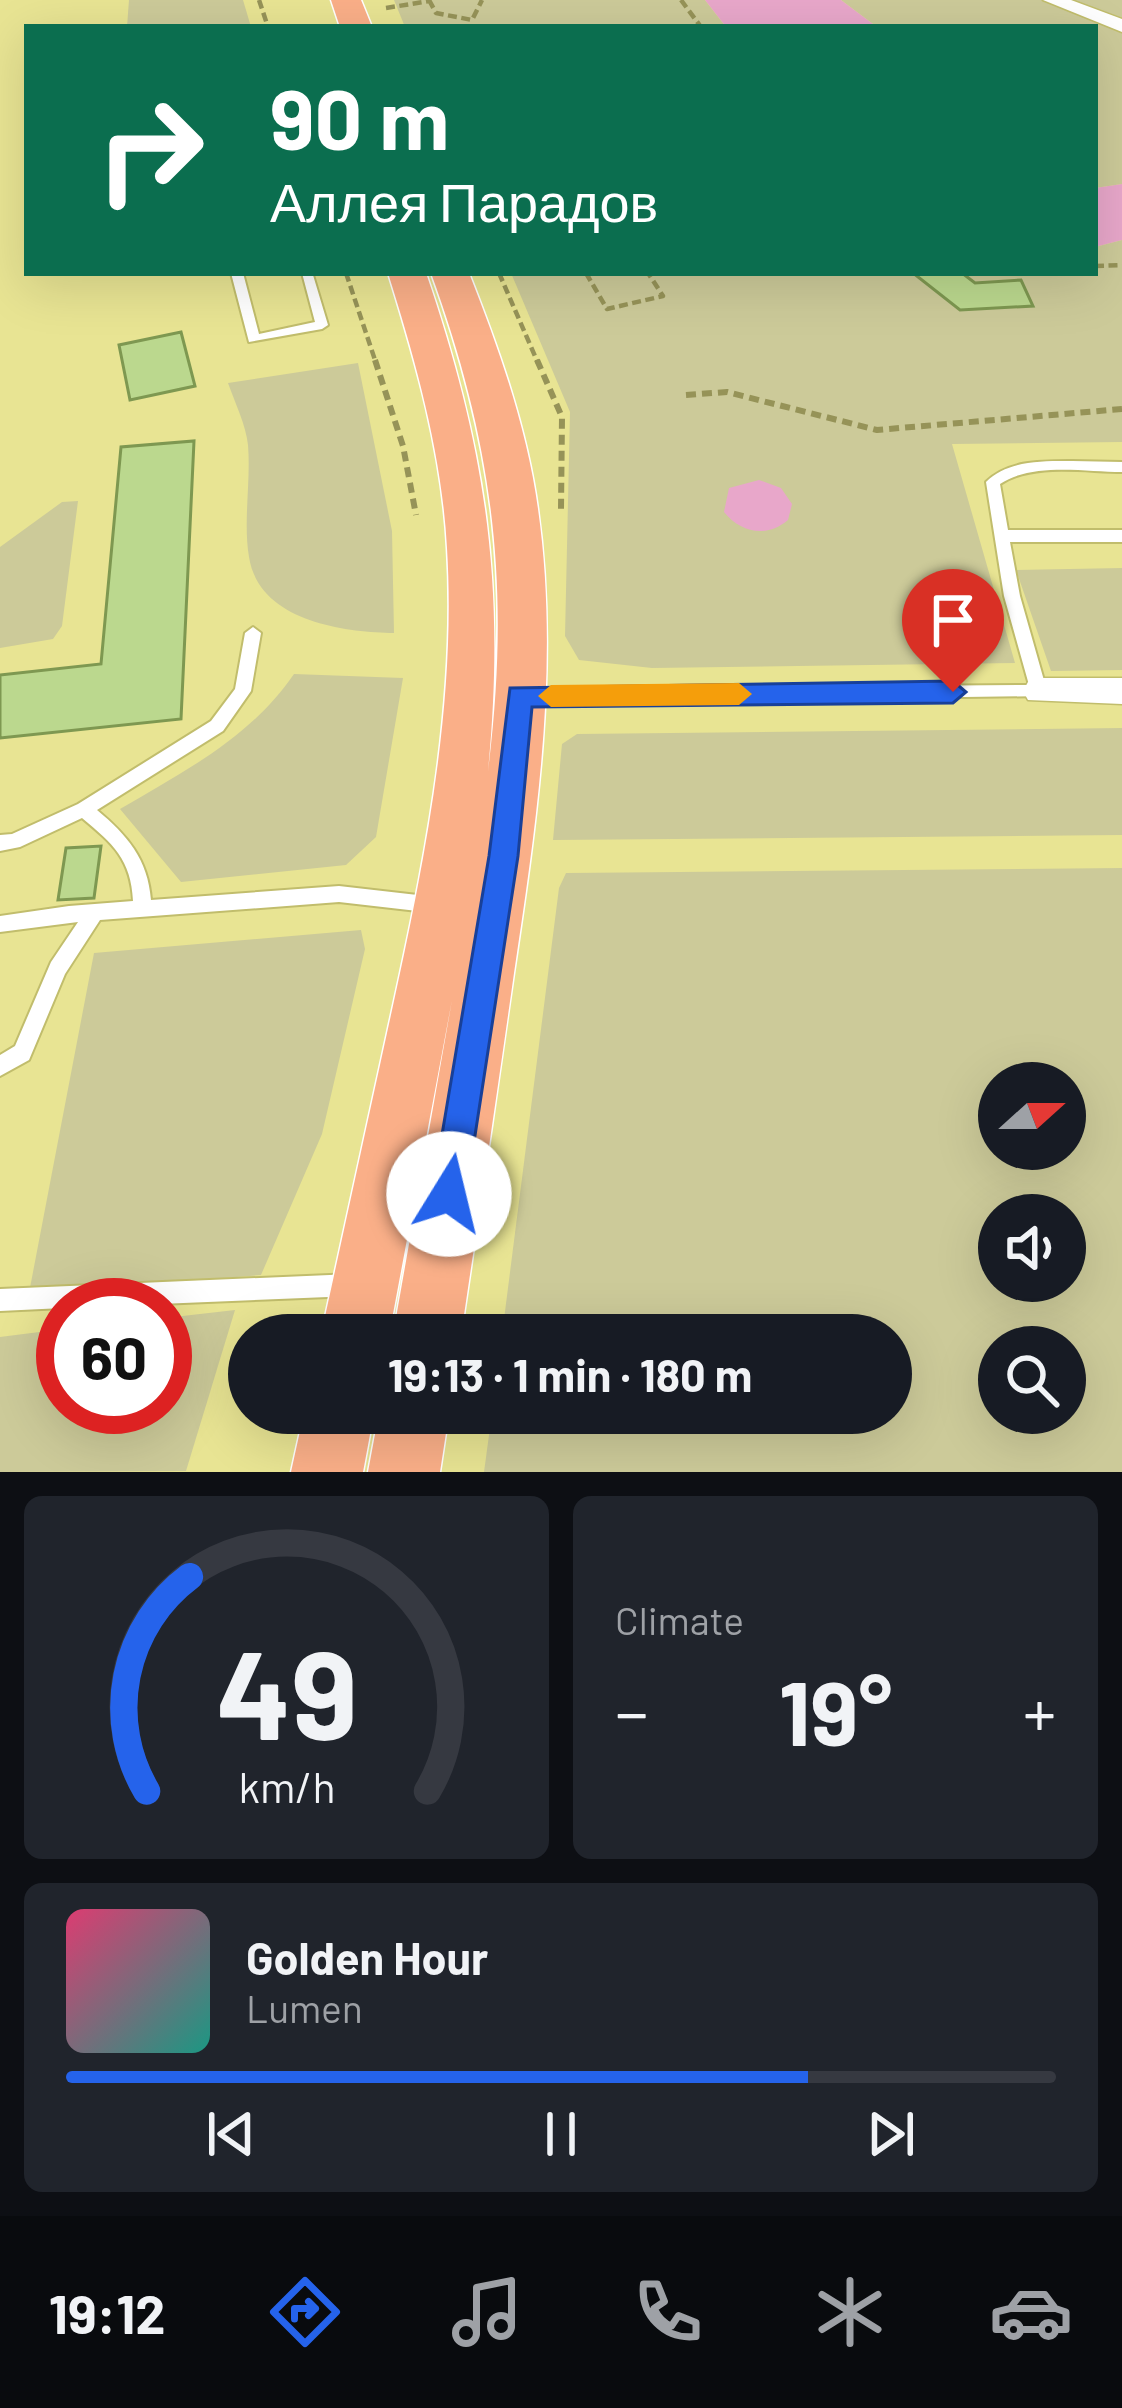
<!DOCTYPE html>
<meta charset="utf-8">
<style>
:root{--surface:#171b24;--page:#20242c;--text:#f1f3f6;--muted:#9ea1a6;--line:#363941;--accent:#2563eb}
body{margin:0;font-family:Barlow,sans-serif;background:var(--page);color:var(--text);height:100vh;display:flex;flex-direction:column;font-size:45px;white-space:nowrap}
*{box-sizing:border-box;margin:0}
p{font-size:39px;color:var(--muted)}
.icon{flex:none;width:66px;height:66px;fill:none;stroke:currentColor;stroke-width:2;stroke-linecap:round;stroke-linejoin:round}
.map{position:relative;height:1472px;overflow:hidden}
.side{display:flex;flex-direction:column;gap:24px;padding:24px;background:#0d0f14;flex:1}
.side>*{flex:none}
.hud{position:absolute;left:24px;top:24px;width:1074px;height:252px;border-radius:0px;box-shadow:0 12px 48px #0002;background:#0b6e4f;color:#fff;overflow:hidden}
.needle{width:78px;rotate:69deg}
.controls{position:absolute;left:978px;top:1062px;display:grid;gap:24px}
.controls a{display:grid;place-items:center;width:108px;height:108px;border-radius:50%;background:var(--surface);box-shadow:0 12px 48px #0002;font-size:60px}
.speed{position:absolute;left:36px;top:1278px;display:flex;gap:24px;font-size:60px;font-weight:700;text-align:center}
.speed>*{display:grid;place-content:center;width:156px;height:156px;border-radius:50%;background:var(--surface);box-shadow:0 12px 48px #0002;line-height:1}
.speed .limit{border:18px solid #d22;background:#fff;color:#111}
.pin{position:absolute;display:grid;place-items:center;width:102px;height:102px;color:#fff;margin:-123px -51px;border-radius:50% 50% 50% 0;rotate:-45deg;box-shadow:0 0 12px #0007}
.pin .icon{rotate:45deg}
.me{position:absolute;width:132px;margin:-66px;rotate:9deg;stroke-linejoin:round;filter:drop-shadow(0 0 9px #0008)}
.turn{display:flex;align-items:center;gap:42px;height:252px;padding:0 48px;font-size:54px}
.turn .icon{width:156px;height:156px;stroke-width:2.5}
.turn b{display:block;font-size:84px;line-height:102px}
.big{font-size:90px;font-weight:700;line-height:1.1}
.side .tile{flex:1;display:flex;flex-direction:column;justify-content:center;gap:18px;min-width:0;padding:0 42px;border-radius:18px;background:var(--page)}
.side .dial{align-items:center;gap:0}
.dial svg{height:312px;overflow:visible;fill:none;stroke:var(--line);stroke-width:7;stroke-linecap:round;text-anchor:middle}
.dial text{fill:var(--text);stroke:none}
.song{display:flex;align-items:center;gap:36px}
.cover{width:144px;height:144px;border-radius:18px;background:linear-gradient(135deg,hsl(340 70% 55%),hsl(170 70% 35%))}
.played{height:12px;border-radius:6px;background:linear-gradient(90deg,var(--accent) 75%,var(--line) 75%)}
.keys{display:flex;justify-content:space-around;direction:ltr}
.heat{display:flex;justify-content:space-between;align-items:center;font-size:66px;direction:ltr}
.side .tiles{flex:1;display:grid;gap:24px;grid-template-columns:1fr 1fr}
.tile:last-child{grid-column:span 2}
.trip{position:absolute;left:228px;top:1314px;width:684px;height:120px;border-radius:60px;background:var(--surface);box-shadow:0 12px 48px #0002;font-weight:700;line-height:120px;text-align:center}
.tab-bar{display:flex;height:192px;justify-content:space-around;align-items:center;background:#090b0e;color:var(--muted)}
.tab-bar .icon{width:84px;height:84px}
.tab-bar .selected{color:var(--accent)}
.tab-bar b{font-size:54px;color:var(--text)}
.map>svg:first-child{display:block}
</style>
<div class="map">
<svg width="1122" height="1472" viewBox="0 0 1122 1472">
<rect width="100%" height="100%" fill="#e8e493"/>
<!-- green -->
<path fill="#ccca99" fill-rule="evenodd" d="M129,0h114l8,27h-124z
M394,0h311l21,27h-321z
M841,0h281v184l-27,4v-161h-218z
M1122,240v202l-170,2 63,219 -363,5 -73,-8 -14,-24 5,-224 -59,-139h584v-26z
M358,363l34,168 2,102c-51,-1 -135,-12 -145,-76 -6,-36 2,-75 -1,-112 -2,-20 -13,-42 -20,-62z
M78,501l-16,125 -9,13 -53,9v-101l62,-45z
M1122,568v102l-71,1 -35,-101z
M294,674l109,4 -27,159 -30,28 -165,17 -61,-73c65,-38 131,-72 174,-135z
M1122,728v107l-569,5 9,-96 15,-10z
M1122,868v604h-638l8,-59h399v-78h-389l57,-447 7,-15zM999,1083h66v66h-66zM999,1215h66v66h-66zM999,1347h66v66h-66z
M361,930l4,19 -43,185 -61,141 -232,18 65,-340z
M235,1310l-49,161 -186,1v-135l63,-8v78h102v-89z"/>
<!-- water -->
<path fill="#e8a7ca" d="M705,0h136l36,27h-151z
M1122,184v56l-27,7v-59z
M759,480l22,8 11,16 -4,16c-21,18 -47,13 -64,-8l5,-24z"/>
<!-- building -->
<path fill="#bbd88e" stroke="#7e9851" stroke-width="3" d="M913,273h49l13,10 46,-3 12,26 -73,4z
M181,332l14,54 -65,14 -11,-55z
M194,441l-13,278 -181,19v-63l101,-11 20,-217z
M101,846l-7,52 -36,2 8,-52z"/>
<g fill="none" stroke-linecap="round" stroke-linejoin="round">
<defs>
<path id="lane" d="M231,273h12l16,61 56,-12 -13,-49 11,2 15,50 -6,4 -73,13z
M1072,461l50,1v10c-37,0 -89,-10 -122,12l8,46h114v12h-112l10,54 27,95 -2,5 -519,7 -6,-2 -2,-5 2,-5 6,-2 503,-4 -25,-89 -18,-114c22,-22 57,-21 86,-21z
M253,627l8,6 -10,58 -28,40 -126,79c30,25 51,49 54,90l188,-14 96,11 6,2 3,6 -3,6 -6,2 -96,-11 -239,18 -35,54 -36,86 -29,16v-21l15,-9 36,-84 27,-40 -78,10v-16l69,-10 64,-5c-2,-42 -20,-57 -51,-83l-62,29 -20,4v-16l12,-1 66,-30 133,-83 24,-32 10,-56z
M353,1274l8,3 3,8 -3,8 -8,3 -218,9h-72v3l-63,3v-22z"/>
<path id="street" d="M1043,0h28l51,19v13z
M1039,678h83v26l-94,-4 -5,-9 5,-9z"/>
<path id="primary" d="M331,0h30l11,27h-32z
M388,273h38c60,175 80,313 62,498 23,-183 6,-325 -57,-498h38c30,76 58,155 69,236 22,155 -1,311 -24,464 -17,121 -35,241 -53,362h-68l59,-335 -63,335h-68c22,-101 44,-201 66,-302 35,-159 70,-322 60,-485 -5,-94 -31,-186 -59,-275z
M304,1413h70l-11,59h-72z
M379,1413h70l-9,59h-72z"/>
</defs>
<!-- lane casing -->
<use href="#lane" stroke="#c1bd6c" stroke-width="4"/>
<!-- street casing -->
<use href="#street" stroke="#c1bd6c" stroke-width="3"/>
<!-- primary casing -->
<use href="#primary" stroke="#fff" stroke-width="3"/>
<!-- path-far1 -->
<path stroke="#969358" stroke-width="4.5" stroke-dasharray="9 4.5" stroke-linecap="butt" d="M259,0l9,27
M429,0l7,13 36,7 10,-20
M681,0l20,27
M386,8l44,-7
M1095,266l27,-1
M346,273l30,90
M499,273l39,90
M586,273l21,36 56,-13 -15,-23"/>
<!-- path -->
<path stroke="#969358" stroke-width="6" stroke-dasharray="10 6" stroke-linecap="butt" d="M375,360l28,86 13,69
M537,360l25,57 -1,92
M686,395l41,-3 150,38 245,-21"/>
<!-- lane -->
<use href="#lane" fill="#fff" fill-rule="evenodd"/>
<!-- street -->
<use href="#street" fill="#fff" fill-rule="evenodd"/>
<!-- primary -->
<use href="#primary" fill="#faaf88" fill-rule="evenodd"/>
</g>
<!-- route -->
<path fill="#2563eb" stroke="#184099" stroke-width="3" d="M953,681l13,11 -13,11 -421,4 -14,149 -52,338 -5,12 -12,5 -12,-5 -5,-12 57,-338 21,-168z"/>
<!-- slow -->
<path fill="#f59e0b" d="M739,683l13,11 -13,11 -188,2 -13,-11 13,-11z"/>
</svg>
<div class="controls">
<a><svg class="needle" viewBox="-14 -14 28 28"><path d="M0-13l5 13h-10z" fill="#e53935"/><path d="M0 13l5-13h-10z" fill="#9ea1a6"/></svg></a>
<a><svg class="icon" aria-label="sound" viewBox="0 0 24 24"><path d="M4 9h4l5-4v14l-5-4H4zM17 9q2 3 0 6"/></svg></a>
<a><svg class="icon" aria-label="search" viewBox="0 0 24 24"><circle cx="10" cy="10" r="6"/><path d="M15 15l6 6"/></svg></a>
</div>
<div class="speed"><div class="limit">60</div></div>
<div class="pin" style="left:953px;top:692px;background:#d93025"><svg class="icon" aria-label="arrive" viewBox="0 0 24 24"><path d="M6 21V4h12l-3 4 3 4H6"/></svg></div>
<svg class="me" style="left:449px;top:1194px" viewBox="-20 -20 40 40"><circle r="19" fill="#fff"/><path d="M0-13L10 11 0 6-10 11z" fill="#2563eb"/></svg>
<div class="trip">19:13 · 1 min · 180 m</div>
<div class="hud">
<div class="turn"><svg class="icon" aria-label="right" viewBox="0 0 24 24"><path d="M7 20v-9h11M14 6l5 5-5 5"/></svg><div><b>90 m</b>Аллея Парадов</div></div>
</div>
</div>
<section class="side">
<div class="tiles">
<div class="tile dial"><svg viewBox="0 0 100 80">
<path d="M14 69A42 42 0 1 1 86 69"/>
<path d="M14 69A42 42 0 0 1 25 14" stroke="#2563eb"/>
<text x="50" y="56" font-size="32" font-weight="700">49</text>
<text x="50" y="72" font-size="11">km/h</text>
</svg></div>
<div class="tile"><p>Climate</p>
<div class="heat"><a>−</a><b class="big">19°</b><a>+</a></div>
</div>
<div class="tile">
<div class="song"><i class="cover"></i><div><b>Golden Hour</b><p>Lumen</p></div></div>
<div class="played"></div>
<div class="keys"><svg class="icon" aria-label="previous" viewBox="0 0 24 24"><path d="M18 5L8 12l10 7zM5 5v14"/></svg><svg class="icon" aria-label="pause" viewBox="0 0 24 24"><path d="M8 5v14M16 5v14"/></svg><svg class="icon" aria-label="next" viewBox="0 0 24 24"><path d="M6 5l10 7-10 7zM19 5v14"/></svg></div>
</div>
</div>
</section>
<nav class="tab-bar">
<b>19:12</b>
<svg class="icon selected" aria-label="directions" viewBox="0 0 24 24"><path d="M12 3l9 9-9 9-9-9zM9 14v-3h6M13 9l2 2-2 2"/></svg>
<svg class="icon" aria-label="music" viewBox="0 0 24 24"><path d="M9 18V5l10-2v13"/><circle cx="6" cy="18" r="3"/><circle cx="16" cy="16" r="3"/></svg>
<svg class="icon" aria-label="phone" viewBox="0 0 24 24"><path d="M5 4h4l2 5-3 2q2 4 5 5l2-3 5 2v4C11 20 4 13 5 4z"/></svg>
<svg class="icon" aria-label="climate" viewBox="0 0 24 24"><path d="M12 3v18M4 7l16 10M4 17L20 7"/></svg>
<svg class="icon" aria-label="car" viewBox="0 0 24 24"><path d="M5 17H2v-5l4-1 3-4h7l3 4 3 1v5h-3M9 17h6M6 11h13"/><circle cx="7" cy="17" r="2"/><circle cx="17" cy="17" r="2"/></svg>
</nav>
